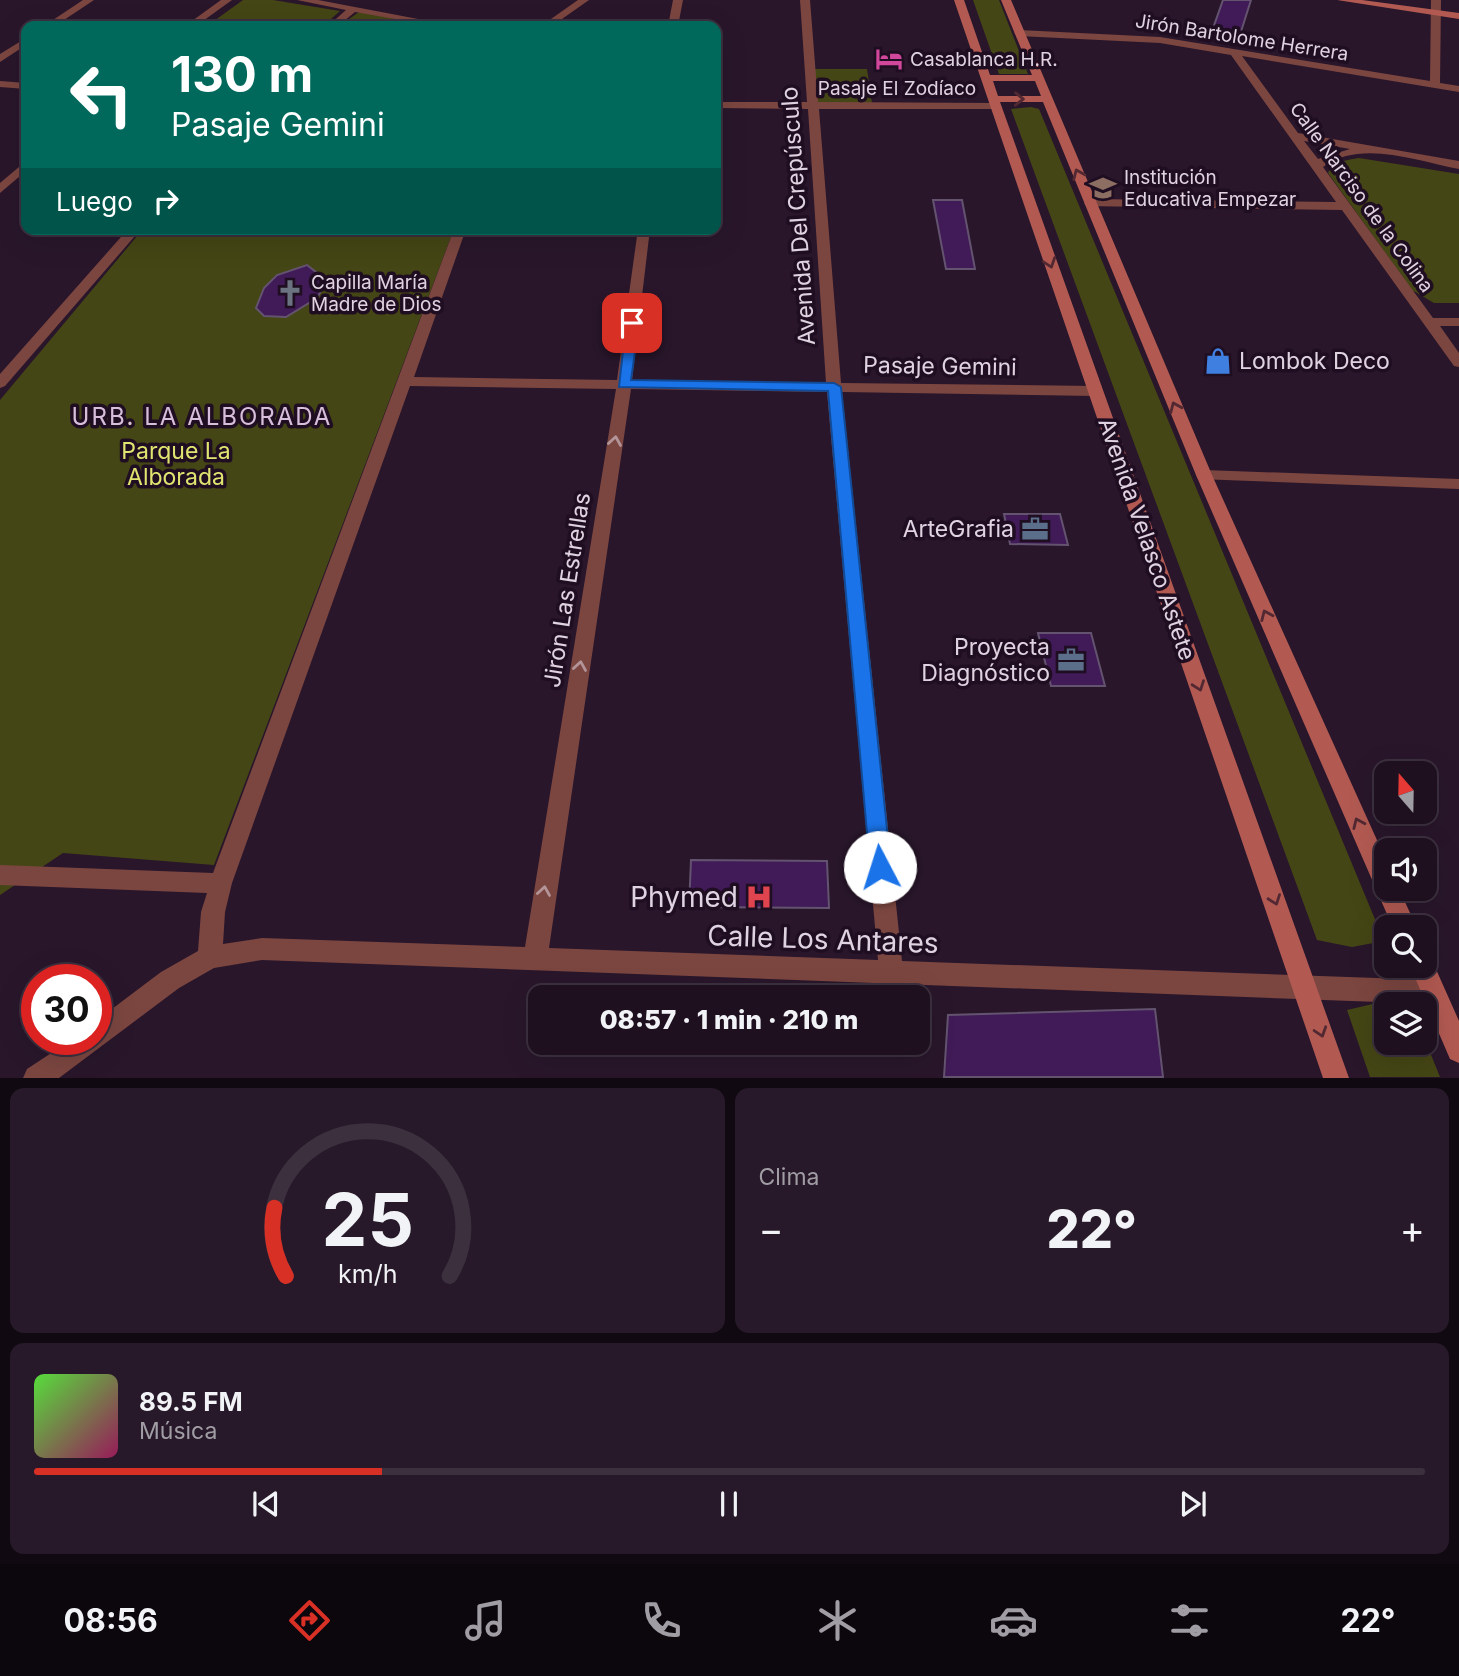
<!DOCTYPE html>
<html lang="es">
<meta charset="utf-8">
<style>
:root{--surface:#1f1020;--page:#271929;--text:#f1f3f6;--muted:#a19da5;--line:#3c303e;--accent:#d93025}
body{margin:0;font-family:Inter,sans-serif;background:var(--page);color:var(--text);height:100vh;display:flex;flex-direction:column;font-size:26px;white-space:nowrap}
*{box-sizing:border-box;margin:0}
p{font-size:23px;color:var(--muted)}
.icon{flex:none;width:38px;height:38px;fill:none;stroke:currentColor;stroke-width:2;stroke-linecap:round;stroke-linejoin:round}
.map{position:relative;height:1078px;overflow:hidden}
.drawer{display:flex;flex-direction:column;gap:10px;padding:10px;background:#110912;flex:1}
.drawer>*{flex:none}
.top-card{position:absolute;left:21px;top:21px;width:700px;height:214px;border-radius:14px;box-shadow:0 7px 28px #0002,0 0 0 2px var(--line);background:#00695c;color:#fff;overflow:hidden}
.needle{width:46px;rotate:340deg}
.buttons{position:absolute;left:1374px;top:761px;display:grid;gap:14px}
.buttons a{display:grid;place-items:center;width:63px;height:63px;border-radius:14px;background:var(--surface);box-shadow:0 7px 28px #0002,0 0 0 2px var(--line);font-size:35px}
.speed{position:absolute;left:21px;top:964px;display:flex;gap:14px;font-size:35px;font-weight:700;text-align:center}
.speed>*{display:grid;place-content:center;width:91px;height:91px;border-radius:50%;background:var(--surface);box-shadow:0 7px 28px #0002,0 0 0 2px var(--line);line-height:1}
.speed .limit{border:10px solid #d22;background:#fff;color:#111}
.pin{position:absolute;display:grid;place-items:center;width:60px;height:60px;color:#fff;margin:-30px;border-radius:14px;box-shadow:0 4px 10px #0006}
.me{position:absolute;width:77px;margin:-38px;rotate:355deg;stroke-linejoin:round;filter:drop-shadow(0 0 5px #0008)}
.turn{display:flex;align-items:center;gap:24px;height:147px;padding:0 35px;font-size:32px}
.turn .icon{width:91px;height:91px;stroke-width:2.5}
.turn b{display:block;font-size:49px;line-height:60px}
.then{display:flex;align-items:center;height:66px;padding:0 35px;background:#0003;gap:14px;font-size:26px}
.big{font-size:52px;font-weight:800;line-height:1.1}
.drawer .widget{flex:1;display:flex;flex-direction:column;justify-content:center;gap:10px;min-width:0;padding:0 24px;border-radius:14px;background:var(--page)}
.drawer .dial{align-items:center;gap:0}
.dial svg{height:182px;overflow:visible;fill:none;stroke:var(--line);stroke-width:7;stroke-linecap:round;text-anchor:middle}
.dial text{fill:var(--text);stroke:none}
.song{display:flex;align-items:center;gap:21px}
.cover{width:84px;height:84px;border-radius:10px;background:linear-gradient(135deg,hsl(110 70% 55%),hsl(330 70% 35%))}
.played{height:7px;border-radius:4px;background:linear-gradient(90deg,var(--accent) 25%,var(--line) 25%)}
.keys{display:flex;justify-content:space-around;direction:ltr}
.heat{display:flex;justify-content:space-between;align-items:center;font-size:38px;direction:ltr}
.drawer .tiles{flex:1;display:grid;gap:10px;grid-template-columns:1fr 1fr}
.widget:last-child{grid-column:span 2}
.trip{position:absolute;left:528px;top:985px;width:402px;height:70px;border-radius:14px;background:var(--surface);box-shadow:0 7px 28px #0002,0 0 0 2px var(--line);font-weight:800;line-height:70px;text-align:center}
.tab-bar{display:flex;height:112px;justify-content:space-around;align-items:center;background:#0c060d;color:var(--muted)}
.tab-bar .icon{width:49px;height:49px}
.tab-bar .selected{color:var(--accent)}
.tab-bar b{font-size:32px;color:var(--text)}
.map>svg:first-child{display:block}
</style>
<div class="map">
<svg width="1459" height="1078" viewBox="0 0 1459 1078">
<rect width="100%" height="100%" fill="#29162b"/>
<!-- green -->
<path fill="#454615" d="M243,0h30l67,11 -17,15h-116z
M973,0h26l29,74h-29z
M359,12l80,14h-100z
M814,69h53l5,34h-56z
M1031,107l8,2 345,832 -32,6 -35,-7 -306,-831z
M1359,158l100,16v129h-25l-22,-13 -84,-117c5,-12 20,-13 31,-15z
M143,229h311l-240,636 -151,-12 -63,42v-495z
M1377,1003l9,3v37h38l1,-3 15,37h-70l-23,-67z"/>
<!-- building -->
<path fill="#411a58" stroke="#63536f" stroke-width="2" d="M1223,0h28l-12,38 -28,-4z
M933,200h29l13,69h-29z
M307,265l14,11 1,13 -5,9 -31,19 -22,-1 -8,-8 8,-20 13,-13z
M1004,514h56l8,31 -58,-1z
M1038,633h53l14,53h-54z
M691,860l136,1 2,47 -140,-1z
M1155,1009l8,68h-219l4,-62z"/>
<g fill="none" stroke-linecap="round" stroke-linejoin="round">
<!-- street -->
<path fill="#7c4640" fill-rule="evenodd" d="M83,0h11l-39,26h-11z
M221,0h11l-36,26h-11z
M297,0h21l137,26h-20l-80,-14 -17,14h-10l18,-16z
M578,0h11l-37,26h-11z
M673,0h10l-5,26h-10z
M800,0h10l8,102 177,1 5,3 -5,3h-176l22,274 254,3 8,5 -8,5 -253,-4 60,569 531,19 9,4 3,8 -3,8 -9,4 -1171,-44 -48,8 -35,20 -120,90h-36l4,-9 44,-29h25v-19l65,-49 37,-21 3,-39 6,-19 -207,-8v-20l213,8 241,-644h12l-52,148 203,3 21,-151h12l-18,151 194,3 -18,-274 -92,-1v-6h91zM410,386l206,3 -91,558 -263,-9 -39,6 2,-32 7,-29zM631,389l196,3 51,568 -329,-12z
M1431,0h10l-1,83 19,3v6l-217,-36 56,77 161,28v8c-42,-8 -99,-30 -136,-2l110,151h26v8h-19l19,27v14l-5,-1 -112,-156 -256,-4 -2,-3 6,-4 246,3 -105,-147 -71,-12 -141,-7 -5,-3 5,-3 141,7 270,44zM1304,141l46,8 -32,10z
M26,38v7l-26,17v-8z
M0,81l26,2v6l-26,-2z
M26,161v10l-26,22v-10z
M128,229h13l-136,157 -5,2v-14z
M1204,470l255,9v10l-261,-10 -2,-4 2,-4z"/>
<!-- secondary -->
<path fill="#b25a52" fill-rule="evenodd" d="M954,0h10l26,75h42l-31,-75h10l201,475 174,385v29h13l18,39h-24l-197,-453 -153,-373h-43l349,976h-26zM993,81h42l6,15h-43z
M1337,0h25l97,13v6z
M1424,956l7,2 28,63v42l-9,-4 -40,-93h14z"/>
</g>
<!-- one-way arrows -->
<defs><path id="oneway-chevron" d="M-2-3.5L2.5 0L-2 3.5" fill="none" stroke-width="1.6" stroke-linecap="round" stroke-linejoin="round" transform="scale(1.75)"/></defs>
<g stroke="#522832">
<use href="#oneway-chevron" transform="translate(1019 99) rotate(1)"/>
<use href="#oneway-chevron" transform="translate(1078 174) rotate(-113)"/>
<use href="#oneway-chevron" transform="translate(1050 263) rotate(71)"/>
<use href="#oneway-chevron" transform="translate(1175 407) rotate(-113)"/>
<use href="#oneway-chevron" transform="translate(1266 615) rotate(-114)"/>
<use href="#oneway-chevron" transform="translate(1199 686) rotate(70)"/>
<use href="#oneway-chevron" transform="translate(1358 823) rotate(-114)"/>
<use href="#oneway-chevron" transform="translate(1275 900) rotate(70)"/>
<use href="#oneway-chevron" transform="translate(1321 1032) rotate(72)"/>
</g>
<g stroke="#b39499">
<use href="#oneway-chevron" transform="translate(615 441) rotate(-81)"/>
<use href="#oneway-chevron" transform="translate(580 666) rotate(-81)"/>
<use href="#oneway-chevron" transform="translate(544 891) rotate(-81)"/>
</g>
<!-- route -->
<path fill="#1a73e8" stroke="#114b97" stroke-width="2" d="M632,319l7,4 -8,57 203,3 7,4 50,480 -3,7 -8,2 -7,-2 -3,-7 -42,-476 -209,-4 7,-64z"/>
<!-- icons -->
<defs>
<symbol id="hotel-bare" viewBox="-9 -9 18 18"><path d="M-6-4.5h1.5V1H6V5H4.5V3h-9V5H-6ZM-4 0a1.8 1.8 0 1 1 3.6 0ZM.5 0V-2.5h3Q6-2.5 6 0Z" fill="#d1479c" stroke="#1f0d21" stroke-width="2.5" paint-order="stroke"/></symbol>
<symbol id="school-bare" viewBox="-9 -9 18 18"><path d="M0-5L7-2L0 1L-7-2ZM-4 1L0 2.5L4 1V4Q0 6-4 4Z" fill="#8d6e63" stroke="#1f0d21" stroke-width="2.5" paint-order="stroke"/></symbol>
<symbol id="church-bare" viewBox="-9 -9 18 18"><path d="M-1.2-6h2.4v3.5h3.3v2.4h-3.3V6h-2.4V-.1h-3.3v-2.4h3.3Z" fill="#6b7280" stroke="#1f0d21" stroke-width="2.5" paint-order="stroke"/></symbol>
<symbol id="shop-bare" viewBox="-9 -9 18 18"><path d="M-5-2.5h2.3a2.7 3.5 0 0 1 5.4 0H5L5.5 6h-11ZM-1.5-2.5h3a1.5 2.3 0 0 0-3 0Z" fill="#3f7fe0" stroke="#1f0d21" stroke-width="2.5" paint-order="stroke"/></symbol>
<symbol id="office-bare" viewBox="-9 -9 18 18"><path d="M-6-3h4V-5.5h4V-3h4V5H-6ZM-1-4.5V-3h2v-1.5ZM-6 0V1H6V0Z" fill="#5c6f8a" stroke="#1f0d21" stroke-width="2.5" paint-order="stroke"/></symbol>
<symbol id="hospital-bare" viewBox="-9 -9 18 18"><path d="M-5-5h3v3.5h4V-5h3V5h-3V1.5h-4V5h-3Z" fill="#e0444e" stroke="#1f0d21" stroke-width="2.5" paint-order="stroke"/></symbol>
</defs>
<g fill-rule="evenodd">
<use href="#hotel-bare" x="870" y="40" width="38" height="38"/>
<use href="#school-bare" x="1084" y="169" width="38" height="38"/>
<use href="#church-bare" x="271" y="274" width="38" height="38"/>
<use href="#shop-bare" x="1199" y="342" width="38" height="38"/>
<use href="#office-bare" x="1016" y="510" width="38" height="38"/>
<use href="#office-bare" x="1052" y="641" width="38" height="38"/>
<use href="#hospital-bare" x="740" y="878" width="38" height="38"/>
</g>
<g text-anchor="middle" stroke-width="7" stroke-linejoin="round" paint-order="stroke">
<!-- far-street labels -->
<g font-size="19" fill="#e0d3e1" stroke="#1f0d21">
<text transform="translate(1242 37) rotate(9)" y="7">Jirón Bartolome Herrera</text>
<text x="897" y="95">Pasaje El Zodíaco</text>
<text transform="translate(1362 197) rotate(54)" y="7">Calle Narciso de la Colina</text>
</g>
<!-- far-poi labels -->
<g font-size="19" fill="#e0d3e1" stroke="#1f0d21" text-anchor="start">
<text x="910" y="66">Casablanca H.R.</text>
<text x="1124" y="184">Institución<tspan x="1124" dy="22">Educativa Empezar</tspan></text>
<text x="311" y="289">Capilla María<tspan x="311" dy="22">Madre de Dios</tspan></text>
</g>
<!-- street labels -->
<g font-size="23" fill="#e0d3e1" stroke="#1f0d21">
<text transform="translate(798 216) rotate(-94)" y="8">Avenida Del Crepúsculo</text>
<text transform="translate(940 366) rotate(1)" y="8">Pasaje Gemini</text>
<text transform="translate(1147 539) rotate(71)" y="8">Avenida Velasco Astete</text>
<text transform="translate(567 590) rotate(-81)" y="8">Jirón Las Estrellas</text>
</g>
<!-- poi labels -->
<g font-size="23" fill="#e0d3e1" stroke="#1f0d21" text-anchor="end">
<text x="1239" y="369" text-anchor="start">Lombok Deco</text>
<text x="1014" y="537">ArteGrafia</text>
<text x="1050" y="655">Proyecta<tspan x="1050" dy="26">Diagnóstico</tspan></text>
</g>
<!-- park labels -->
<g font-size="23" fill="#e0e470" stroke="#1f0d21">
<text x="176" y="459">Parque La<tspan x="176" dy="26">Alborada</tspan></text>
</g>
<!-- neighbourhood labels -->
<g font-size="24" letter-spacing="2" fill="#d7beda" stroke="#1f0d21">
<text x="202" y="425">URB. LA ALBORADA</text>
</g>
<!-- near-poi labels -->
<g font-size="28" fill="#e0d3e1" stroke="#1f0d21" text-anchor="end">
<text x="738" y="907">Phymed</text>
</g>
<!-- near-street labels -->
<g font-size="28" fill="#e0d3e1" stroke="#1f0d21">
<text transform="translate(823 939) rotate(2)" y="10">Calle Los Antares</text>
</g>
</g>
</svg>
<div class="buttons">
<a><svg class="needle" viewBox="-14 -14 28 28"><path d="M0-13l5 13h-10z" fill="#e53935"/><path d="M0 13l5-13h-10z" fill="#a19da5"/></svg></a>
<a><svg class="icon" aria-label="sound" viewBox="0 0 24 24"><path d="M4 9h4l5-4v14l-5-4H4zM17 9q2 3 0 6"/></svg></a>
<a><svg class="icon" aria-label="search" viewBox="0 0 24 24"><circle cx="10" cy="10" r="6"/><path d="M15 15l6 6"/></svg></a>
<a><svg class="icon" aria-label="layers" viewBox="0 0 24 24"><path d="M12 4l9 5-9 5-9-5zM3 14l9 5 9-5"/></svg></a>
</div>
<div class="speed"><div class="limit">30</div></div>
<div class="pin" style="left:632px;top:323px;background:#d93025"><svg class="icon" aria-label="arrive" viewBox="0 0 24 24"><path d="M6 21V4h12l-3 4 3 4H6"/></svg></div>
<svg class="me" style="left:880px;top:867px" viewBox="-20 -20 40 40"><circle r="19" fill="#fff"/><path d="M0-13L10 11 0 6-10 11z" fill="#1a73e8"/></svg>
<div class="trip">08:57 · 1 min · 210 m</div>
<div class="top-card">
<div class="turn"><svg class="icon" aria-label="left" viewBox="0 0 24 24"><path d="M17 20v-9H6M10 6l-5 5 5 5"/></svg><div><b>130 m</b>Pasaje Gemini</div></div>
<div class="then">Luego<svg class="icon" aria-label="right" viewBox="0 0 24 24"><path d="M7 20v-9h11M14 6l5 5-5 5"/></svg></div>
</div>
</div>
<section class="drawer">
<div class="tiles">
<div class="widget dial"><svg viewBox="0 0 100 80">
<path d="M14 69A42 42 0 1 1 86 69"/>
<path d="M14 69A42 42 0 0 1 9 39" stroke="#d93025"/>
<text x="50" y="56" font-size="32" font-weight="700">25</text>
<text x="50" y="72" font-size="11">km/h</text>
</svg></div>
<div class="widget"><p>Clima</p>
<div class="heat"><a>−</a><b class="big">22°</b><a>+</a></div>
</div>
<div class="widget">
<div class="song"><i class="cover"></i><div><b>89.5 FM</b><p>Música</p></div></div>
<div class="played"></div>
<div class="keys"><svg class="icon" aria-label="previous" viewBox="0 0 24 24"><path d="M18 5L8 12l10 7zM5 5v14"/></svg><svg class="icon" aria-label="pause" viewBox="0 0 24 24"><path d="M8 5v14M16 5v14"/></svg><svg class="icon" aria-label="next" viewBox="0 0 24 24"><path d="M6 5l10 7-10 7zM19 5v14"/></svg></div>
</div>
</div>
</section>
<nav class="tab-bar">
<b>08:56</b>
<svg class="icon selected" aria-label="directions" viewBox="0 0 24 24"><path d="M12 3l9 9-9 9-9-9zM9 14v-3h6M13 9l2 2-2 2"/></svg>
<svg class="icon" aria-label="music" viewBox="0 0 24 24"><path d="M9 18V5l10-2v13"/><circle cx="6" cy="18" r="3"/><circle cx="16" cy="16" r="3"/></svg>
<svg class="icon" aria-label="phone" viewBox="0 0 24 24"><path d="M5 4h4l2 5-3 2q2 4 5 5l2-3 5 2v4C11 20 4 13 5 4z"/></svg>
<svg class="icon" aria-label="climate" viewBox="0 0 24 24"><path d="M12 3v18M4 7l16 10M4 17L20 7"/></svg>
<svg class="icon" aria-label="car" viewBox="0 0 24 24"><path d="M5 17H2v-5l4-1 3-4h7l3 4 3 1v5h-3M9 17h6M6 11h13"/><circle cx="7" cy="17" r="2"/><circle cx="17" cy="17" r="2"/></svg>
<svg class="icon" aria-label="filters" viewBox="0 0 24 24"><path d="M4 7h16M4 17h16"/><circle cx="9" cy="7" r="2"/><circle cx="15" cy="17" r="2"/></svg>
<b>22°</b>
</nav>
